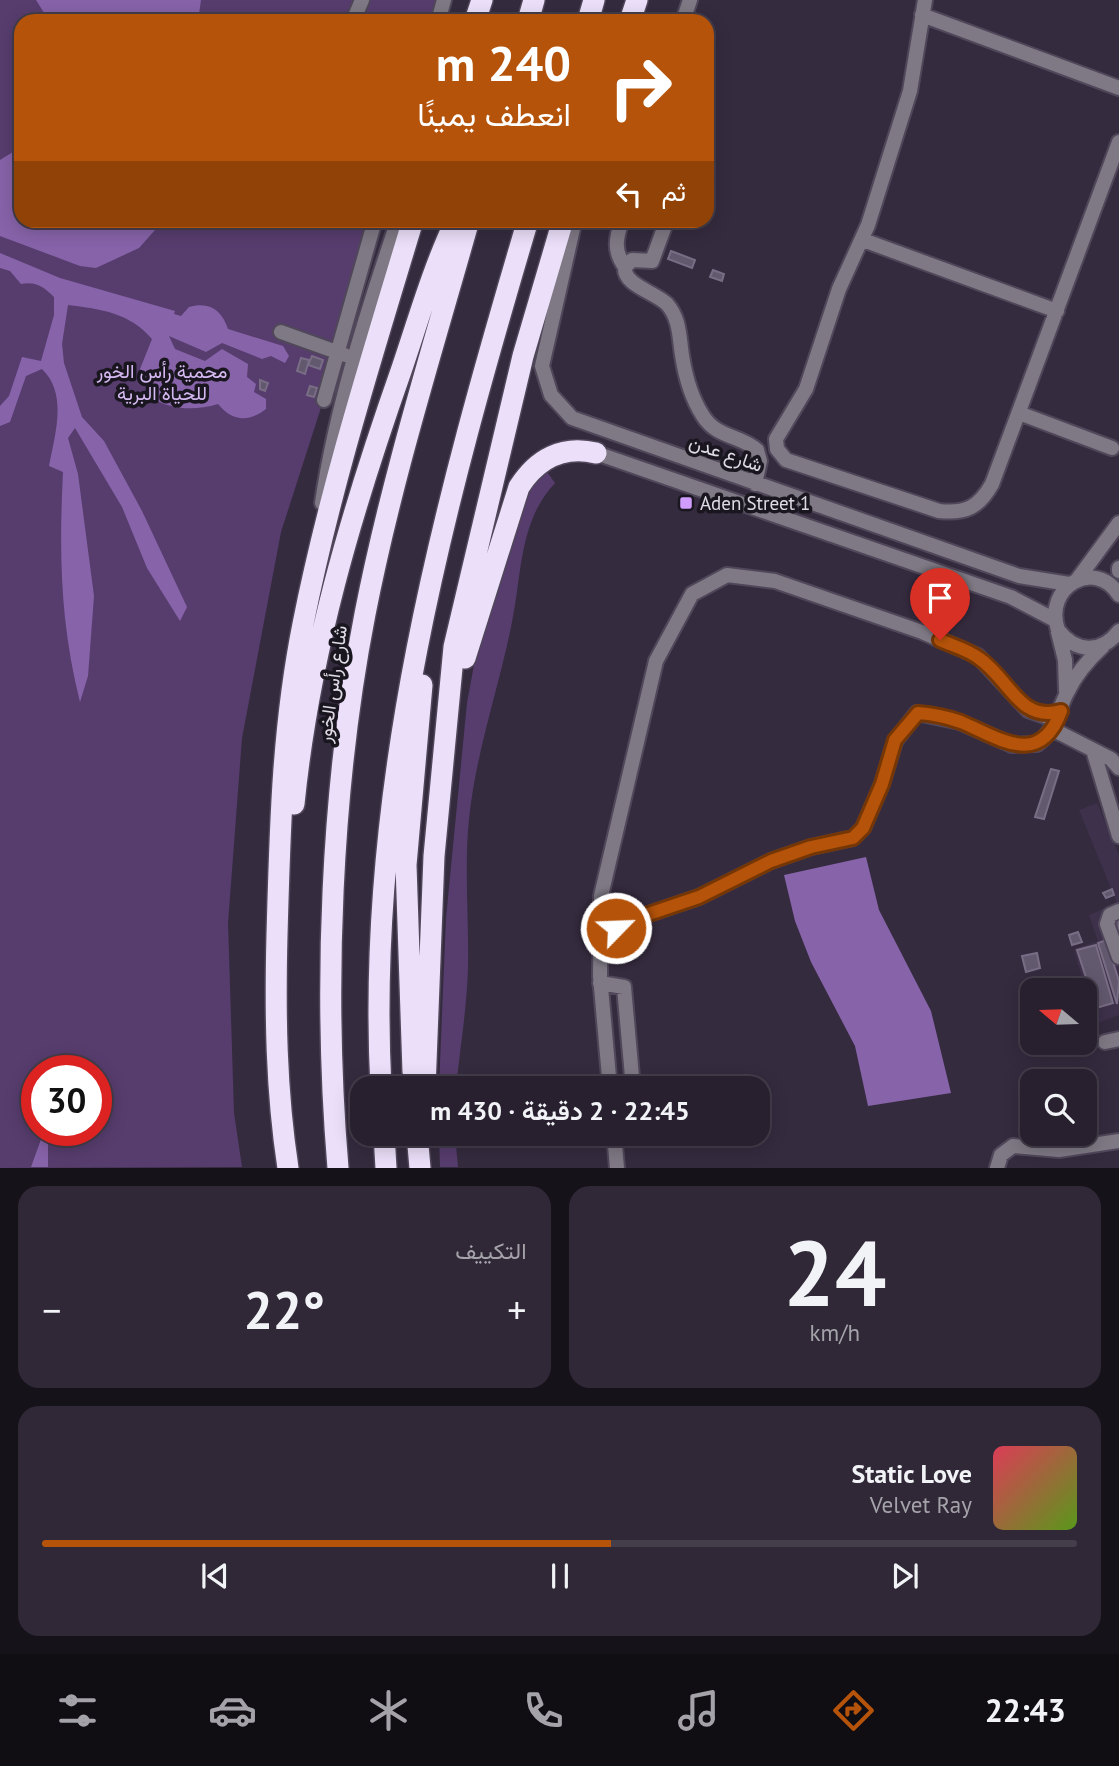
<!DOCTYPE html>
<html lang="ar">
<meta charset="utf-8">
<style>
:root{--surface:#28202f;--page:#302837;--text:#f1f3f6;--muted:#a5a3aa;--line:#443e4b;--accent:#b45309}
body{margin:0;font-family:"PT Sans",Vazirmatn,sans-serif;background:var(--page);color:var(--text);direction:rtl;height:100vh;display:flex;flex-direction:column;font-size:26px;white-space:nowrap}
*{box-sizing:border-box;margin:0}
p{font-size:23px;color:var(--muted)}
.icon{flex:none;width:38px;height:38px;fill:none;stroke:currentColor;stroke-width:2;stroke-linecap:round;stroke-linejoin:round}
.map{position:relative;height:1168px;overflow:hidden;direction:ltr}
.panel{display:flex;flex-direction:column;gap:18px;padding:18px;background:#16121a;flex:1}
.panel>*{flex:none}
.hud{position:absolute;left:14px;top:14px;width:700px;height:214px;border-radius:21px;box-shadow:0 4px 18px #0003,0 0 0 2px var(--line);direction:rtl;background:#b45309;color:#fff;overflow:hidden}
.needle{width:46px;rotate:289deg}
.controls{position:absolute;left:1020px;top:978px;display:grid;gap:14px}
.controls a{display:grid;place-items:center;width:77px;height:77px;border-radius:14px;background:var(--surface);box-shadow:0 4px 18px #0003,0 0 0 2px var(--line);font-size:35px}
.speed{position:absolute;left:21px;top:1055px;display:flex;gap:14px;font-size:35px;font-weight:700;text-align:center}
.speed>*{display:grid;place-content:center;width:91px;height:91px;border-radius:50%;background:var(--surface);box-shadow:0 4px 18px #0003,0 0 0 2px var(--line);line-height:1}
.speed .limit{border:10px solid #d22;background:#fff;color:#111}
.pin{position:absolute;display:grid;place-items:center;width:60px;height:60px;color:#fff;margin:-72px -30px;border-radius:50% 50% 50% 0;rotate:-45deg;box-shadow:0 0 7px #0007}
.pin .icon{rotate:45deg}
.me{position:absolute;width:77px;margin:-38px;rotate:66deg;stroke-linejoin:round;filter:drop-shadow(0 0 5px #0008)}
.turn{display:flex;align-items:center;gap:24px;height:147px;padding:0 28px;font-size:32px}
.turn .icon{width:91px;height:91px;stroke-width:2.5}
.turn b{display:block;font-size:49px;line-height:60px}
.then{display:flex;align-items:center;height:66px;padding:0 28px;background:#0003;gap:14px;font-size:26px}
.big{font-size:52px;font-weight:600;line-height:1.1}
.panel .card{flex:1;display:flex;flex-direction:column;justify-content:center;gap:10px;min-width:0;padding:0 24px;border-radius:21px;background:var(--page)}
.panel .dial{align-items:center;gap:0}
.dial b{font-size:91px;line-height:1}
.song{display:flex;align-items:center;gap:21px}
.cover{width:84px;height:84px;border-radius:10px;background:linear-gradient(135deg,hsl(350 70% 55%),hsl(90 70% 35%))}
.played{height:7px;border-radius:4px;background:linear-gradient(90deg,var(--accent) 55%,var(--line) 55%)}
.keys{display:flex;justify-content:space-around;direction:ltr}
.heat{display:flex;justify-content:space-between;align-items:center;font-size:38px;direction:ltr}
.panel .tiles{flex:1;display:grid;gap:18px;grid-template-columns:1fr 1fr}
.card:last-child{grid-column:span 2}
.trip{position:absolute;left:350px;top:1076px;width:420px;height:70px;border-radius:21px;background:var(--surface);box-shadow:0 4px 18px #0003,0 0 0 2px var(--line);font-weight:600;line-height:70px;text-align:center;direction:rtl}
.dock{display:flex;height:112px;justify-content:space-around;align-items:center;background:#100d13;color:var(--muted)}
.dock .icon{width:49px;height:49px}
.dock .on{color:var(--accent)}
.dock b{font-size:32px;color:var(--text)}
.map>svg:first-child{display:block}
</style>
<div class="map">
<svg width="1119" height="1168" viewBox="0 0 1119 1168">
<rect width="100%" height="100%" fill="#352b3f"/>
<!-- built -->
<path fill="#3e314b" d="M1097,803l22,52v160l-24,9 -21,-75 24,-8 -9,-26 28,-12 -38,-93z"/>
<!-- green -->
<path fill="#573d6e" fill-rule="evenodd" d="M0,0h449l-7,21h-421v199l360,1 -100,311 -39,206 -14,185 6,190 8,54 -242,1zM37,1071h59v59h-59z
M547,472l8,11c-36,38 -33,91 -43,139 -13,66 -36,129 -43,197 -5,49 0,99 -1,148 -1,41 -8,81 -12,121h-17l7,-170 21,-215 9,-49 48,-152 10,-17z
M439,1134h16l3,33h-18z"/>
<!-- water -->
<path fill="#8763a9" d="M36,0h165l-3,21h-155l3,-5z
M21,147v73l142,1 -24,27 -43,20 -16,-2 -80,-30v-76z
M0,253l60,25 115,33 -1,3 7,2 8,-9c20,-6 33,3 39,22l55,17 6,10 -4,7 -14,-7 -9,3 -40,-16 -16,9 -37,-16 6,13 30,12 17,-12 26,15 -1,13 9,7 -2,8 12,7v10c-18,14 -34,12 -48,-5 -24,7 -45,6 -67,-6l-11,-29 12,-30c-22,-26 -51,-30 -84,-34l-6,39 2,19 18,54 22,24 38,70 45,96 -7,14 -33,-53 -25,-61 -47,-79 -7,10 10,36 16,122 -6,80 -8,26c-20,-80 -21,-149 -17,-230l-14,-6c6,-32 19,-72 -7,-97l-16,7 -16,46 -10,4v-20l9,-10 13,-39 19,4 13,-46v-18c-10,-10 -18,-16 -33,-13l-11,-13 -10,-3z
M866,857l13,53 52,101 20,82 -83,13 -13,-60 -44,-84 -16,-41 -11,-46z
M44,1131l11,2 -7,11v23h-17z"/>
<!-- building -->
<path fill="#63596f" stroke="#786d84" stroke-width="2" d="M707,178l8,2 -3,9 -5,-1z
M671,251l24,9 -3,8 -24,-9z
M713,270l11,4 -2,7 -12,-4z
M312,356l11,4 -3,9 -12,-4z
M301,358l8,2 -4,14 -8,-3z
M260,380l8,3 -3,8 -5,-2z
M310,386l7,2 -3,9 -7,-2z
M1051,769l8,2 -15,48 -9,-2z
M1112,889l2,6 -8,3 -3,-5z
M1119,918v24l-8,-21z
M1078,932l4,10 -10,3 -3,-10z
M1106,940l13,41 -2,23 -19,-61z
M1096,945l17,58 -17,5 -19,-58z
M1037,953l3,15 -14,4 -4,-16z"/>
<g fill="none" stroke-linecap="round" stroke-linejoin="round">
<defs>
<path id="minor" d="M925,0l-15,91 -42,134 -29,64 -33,100 -30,50 1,10 9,11 153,51c27,3 40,-4 53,-27l127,-342
M922,15l197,73
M353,21l9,-21
M438,21l6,-21
M683,21l7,-21
M575,220l-33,146 9,29 21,23 447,158 50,8
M622,220c-6,18 -9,31 3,47
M667,220l-15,41 -20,-1 -7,7c-2,18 30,25 42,37 13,15 12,32 15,51 3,20 10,44 21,61 14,22 37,19 54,34l3,11 -5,23
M863,240l194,71
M281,332l64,23
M324,400l51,-180
M1019,413l93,35
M596,453l415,144 44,23
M322,503c14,-96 45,-191 76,-283
M1119,568v3
M1077,580l42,-57
M1119,595c-24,-38 -76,-8 -61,35 17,22 43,25 61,1
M1058,632l7,28 1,31
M1052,729l59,30 8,9
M1093,750l26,86
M1119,911l-9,4 -3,9 12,33
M616,928l12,-7 71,-24 72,-36 40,-14 42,-9 10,-10 19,-44 13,-43 22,-28 43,9 52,23 25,-1c20,-15 20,-33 31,-53 8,-17 21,-32 35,-45
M600,983l24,4 9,101
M1105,1042l14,-3
M610,1088l-10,-112 1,-80 55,-235 36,-67 35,-19 48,6 147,51 56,24 50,54 17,6 16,-5
M614,1134l3,34
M637,1134v1
M997,1168l4,-13 12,-9 46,4 60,-9"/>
<path id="highway" d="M475,21l7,-21
M528,21l6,-21
M588,21l6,-21
M630,21l7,-21
M465,658l54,-171c18,-28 43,-42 77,-34
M294,804c15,-150 57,-291 107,-433 17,-50 32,-103 55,-151
M413,1072l-7,-207 16,-180
M381,1088c-16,-297 63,-585 147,-868
M425,1088l9,-232 20,-209 69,-291 40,-136
M384,1134l2,34
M417,1134l3,34
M288,1168c-12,-78 -13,-155 -11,-233 3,-106 5,-206 26,-311 27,-136 70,-271 110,-404
M338,1168c-15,-177 -7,-380 27,-554 26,-133 67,-263 104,-394"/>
</defs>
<!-- minor casing -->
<use href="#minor" stroke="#50475a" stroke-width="18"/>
<!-- highway casing -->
<use href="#highway" stroke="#50475a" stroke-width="24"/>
<!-- minor -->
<use href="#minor" stroke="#7e7984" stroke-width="14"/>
<!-- highway -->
<use href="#highway" stroke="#ebdff9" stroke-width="21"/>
</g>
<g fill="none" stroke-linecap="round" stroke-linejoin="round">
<defs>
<path id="route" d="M616,928l12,-7 71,-24 72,-36 40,-14 42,-9 10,-10 19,-44 13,-44 23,-27c14,1 29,4 43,9 38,16 79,47 100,-11 -41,12 -51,-31 -81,-52 -11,-9 -27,-13 -40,-19"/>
</defs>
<!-- route casing -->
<use href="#route" stroke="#753606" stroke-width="18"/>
<!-- route -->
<use href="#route" stroke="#b45309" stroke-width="12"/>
</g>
<!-- markers -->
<rect fill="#d09dff" stroke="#1a161f" stroke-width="2.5" x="679" y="496" width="14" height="14" rx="3.5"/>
<g text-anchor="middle" stroke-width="7" stroke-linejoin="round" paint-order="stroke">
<!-- park labels -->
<g font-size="19" fill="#d6baf3" stroke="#1a161f">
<text x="162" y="378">محمية رأس الخور<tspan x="162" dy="22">للحياة البرية</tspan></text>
</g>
<!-- street labels -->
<g font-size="19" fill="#e0dae7" stroke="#1a161f">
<text transform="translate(726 453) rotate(19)" y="7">شارع عدن</text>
<text transform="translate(332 684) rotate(-82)" y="7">شارع رأس الخور</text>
</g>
<!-- poi labels -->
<g font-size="19" fill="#e0dae7" stroke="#1a161f" text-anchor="start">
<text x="700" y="510">Aden Street 1</text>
</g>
</g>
</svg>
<div class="controls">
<a><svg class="needle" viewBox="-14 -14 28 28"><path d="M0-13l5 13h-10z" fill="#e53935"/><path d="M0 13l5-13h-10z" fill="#a5a3aa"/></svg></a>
<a><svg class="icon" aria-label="search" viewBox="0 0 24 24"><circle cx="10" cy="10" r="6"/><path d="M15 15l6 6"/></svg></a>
</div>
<div class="speed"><div class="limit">30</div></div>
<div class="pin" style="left:940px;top:640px;background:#d93025"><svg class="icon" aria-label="arrive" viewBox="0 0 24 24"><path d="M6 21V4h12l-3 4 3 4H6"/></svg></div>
<svg class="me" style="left:616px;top:928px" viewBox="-20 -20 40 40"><circle r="17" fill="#b45309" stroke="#fff" stroke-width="3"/><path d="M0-11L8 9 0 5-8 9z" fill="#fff"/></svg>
<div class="trip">22:45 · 2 دقيقة · 430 m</div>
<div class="hud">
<div class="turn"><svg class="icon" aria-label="right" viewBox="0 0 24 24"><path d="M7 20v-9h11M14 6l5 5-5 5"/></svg><div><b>240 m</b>انعطف يمينًا</div></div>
<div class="then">ثم<svg class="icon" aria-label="left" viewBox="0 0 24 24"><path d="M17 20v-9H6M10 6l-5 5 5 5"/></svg></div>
</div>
</div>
<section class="panel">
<div class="tiles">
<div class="card dial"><b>24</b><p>km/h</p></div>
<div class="card"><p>التكييف</p>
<div class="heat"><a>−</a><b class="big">22°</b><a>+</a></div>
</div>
<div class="card">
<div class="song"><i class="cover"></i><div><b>Static Love</b><p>Velvet Ray</p></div></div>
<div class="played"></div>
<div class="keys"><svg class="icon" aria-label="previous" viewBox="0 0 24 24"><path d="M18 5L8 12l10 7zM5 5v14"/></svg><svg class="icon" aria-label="pause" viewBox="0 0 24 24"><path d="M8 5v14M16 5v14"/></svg><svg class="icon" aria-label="next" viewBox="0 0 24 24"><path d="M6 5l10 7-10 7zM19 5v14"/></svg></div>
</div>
</div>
</section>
<nav class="dock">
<b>22:43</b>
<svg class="icon on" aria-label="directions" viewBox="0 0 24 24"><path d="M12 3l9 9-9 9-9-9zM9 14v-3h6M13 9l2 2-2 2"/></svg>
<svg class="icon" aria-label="music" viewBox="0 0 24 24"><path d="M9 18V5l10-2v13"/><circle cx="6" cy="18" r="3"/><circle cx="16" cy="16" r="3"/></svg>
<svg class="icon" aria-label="phone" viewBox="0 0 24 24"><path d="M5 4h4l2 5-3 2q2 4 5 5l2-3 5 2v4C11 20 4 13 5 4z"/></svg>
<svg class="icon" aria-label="climate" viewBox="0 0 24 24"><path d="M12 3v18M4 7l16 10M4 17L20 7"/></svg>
<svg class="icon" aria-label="car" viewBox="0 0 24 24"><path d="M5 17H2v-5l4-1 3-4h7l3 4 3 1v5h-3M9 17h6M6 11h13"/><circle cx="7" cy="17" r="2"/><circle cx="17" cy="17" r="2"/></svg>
<svg class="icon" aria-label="filters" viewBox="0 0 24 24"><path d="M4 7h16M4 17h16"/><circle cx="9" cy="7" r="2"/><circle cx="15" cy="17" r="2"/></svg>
</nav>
